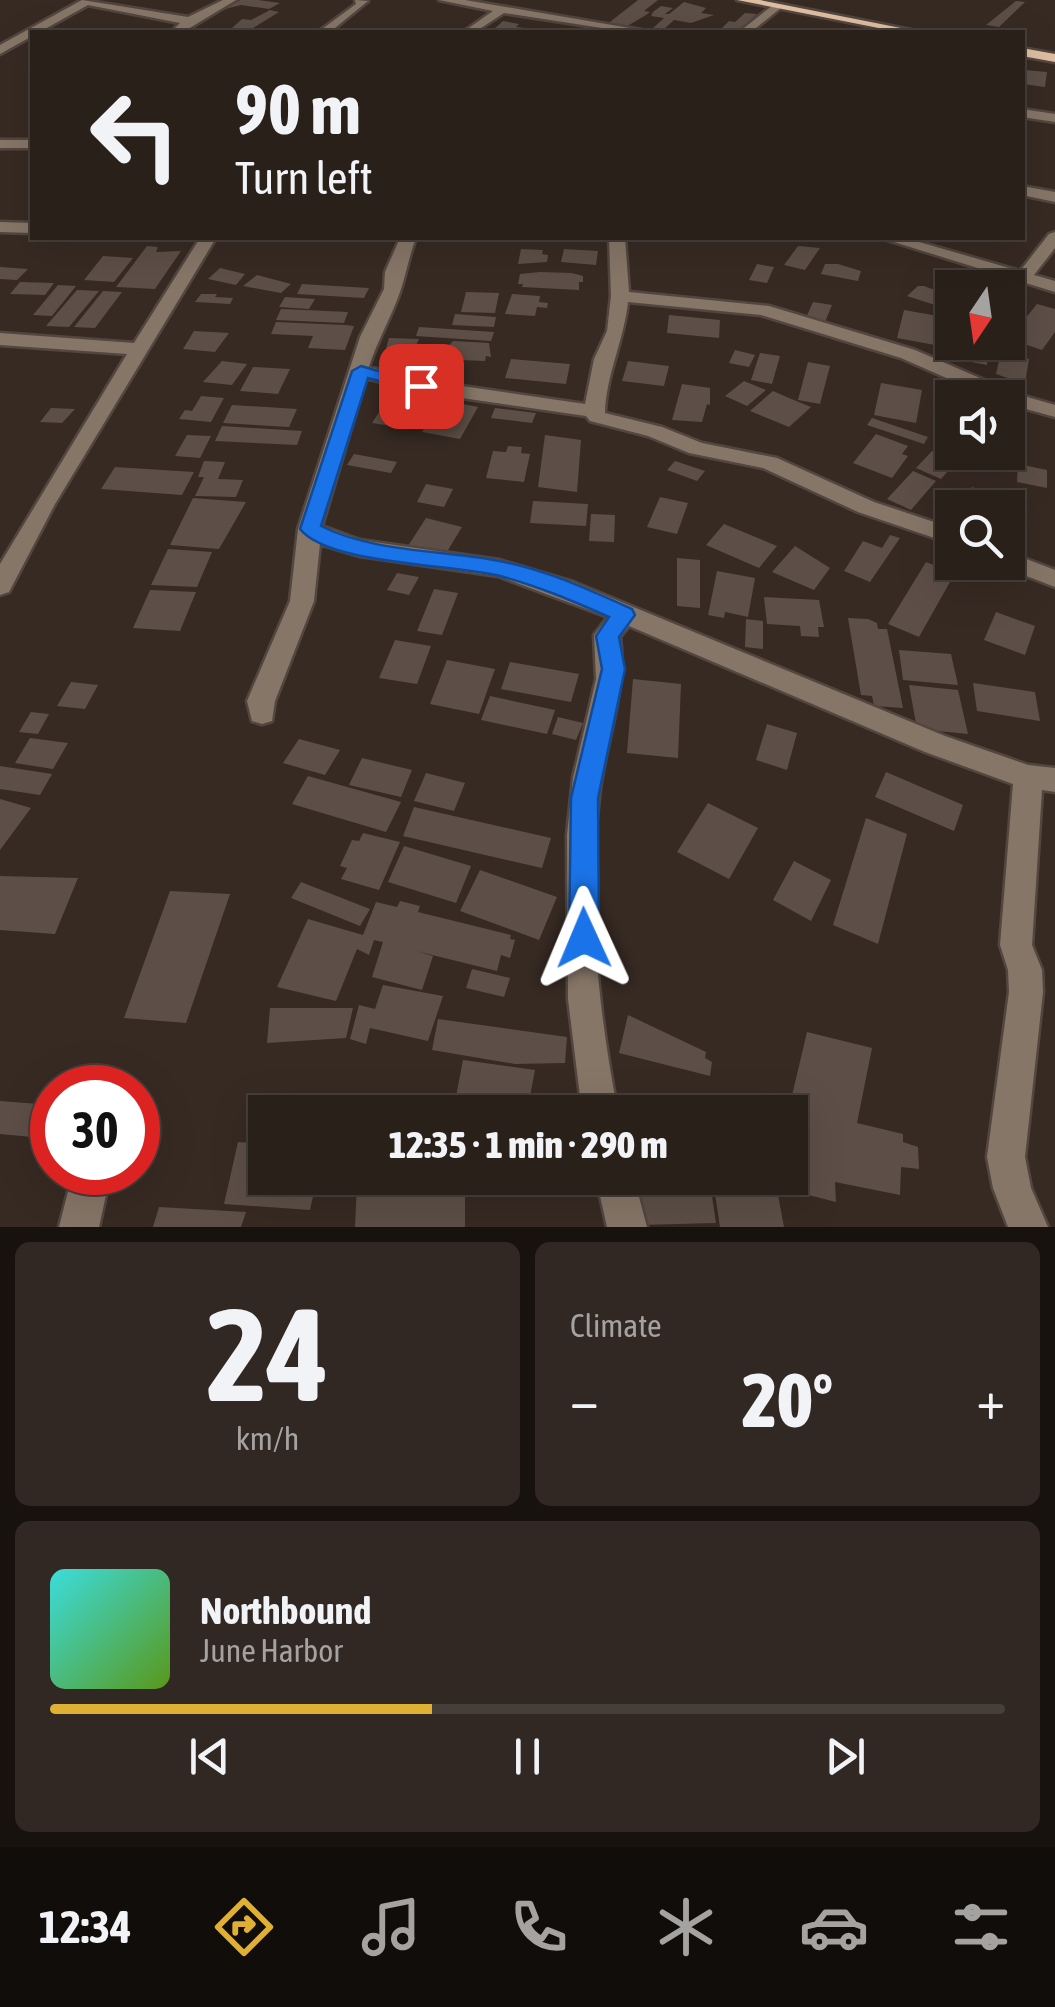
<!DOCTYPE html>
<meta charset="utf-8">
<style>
:root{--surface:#29201a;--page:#312823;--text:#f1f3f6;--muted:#a5a3a2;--line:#453e39;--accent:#dfb034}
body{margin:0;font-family:"Asap Condensed",sans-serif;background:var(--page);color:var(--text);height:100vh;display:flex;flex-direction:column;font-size:38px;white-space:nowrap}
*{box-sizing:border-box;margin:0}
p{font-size:32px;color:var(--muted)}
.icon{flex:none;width:55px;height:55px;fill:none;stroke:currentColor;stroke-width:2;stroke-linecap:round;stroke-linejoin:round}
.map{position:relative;height:1227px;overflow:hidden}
.side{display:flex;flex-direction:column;gap:15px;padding:15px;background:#17120e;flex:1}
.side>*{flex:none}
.banner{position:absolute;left:30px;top:30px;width:995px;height:210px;border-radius:0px;box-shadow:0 10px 40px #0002,0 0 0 2px var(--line);background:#29201a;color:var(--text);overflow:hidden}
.needle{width:65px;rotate:193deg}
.controls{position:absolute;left:935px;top:270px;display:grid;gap:20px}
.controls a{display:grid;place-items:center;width:90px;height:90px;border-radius:0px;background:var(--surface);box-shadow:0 10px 40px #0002,0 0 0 2px var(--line);font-size:50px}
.speed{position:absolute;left:30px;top:1065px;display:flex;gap:20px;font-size:50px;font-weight:700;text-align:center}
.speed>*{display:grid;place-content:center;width:130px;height:130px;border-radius:50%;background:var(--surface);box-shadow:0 10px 40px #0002,0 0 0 2px var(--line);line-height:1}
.speed .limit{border:15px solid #d22;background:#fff;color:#111}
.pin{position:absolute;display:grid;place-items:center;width:85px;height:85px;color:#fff;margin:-42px;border-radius:20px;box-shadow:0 5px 15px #0006}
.me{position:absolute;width:110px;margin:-55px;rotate:359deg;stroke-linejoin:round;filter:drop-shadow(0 0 8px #0008)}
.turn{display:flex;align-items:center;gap:35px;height:210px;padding:0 40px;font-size:45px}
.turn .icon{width:130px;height:130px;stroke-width:2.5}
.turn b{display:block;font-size:70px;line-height:85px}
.big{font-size:75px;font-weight:800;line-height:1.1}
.side .tile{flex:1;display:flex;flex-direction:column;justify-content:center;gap:15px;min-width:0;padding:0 35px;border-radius:15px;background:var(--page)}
.side .dial{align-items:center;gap:0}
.dial b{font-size:130px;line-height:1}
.song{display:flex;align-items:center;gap:30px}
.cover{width:120px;height:120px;border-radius:15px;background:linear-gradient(135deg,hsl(180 70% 55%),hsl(90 70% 35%))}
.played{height:10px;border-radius:5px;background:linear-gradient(90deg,var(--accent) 40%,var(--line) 40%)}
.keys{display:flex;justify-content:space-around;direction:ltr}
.heat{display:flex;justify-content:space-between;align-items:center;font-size:55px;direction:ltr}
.side .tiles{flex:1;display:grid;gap:15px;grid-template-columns:1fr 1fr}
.tile:last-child{grid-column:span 2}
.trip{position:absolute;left:248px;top:1095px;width:560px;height:100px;border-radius:0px;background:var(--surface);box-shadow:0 10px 40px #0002,0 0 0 2px var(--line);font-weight:800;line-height:100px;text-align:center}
.dock{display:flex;height:160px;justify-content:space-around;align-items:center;background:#100d0a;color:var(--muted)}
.dock .icon{width:70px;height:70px}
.dock .current{color:var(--accent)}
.dock b{font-size:45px;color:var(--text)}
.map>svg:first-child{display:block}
</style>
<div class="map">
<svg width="1055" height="1227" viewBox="0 0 1055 1227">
<rect width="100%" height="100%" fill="#372a23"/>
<!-- building -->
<path fill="#5d4f47" d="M240,0h18l22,3 -11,6 -28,-4 -16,4z
M638,0h20l-14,11 6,1 -4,3 -22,13 -18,-3z
M1016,1l9,1 -26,25 -13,-2z
M684,2l22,6 -5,5 13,2 -23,8 -17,-3 -12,11 -11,-1 13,-12 -13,-2 2,-4 8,-6 12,2 -8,6h4z
M270,10l9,2 -29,18 -18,-2 10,-9 9,1z
M745,13l12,1 -20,18h-19l11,-11 6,1z
M503,21l16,3 -3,3 27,3 -1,2 -49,-2z
M1024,70l23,2 -2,15 -23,-3z
M147,246l11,1 -2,5 25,-1 -26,38 -39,-2z
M798,246l22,2 -15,22 -21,-5z
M521,249l22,1 -1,4 6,1 -1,7 -29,2z
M564,249l34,2 -2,14 -35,-3z
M103,256l30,2 -19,24 -30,-2z
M757,264l17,3 -7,16 -18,-3z
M825,264h13l23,7 -3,10 -37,-7z
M0,267l28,2 -11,11 -17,-1z
M220,268l25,6 -9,11 -28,-6z
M540,272l32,1 11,3v6h-4v8l-57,-3 1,-3h-5l2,-10z
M257,275l34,9 -10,9 -38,-7z
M20,282l34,1 -9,12 -35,-1z
M302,284l67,4 -5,10 -67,-4z
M58,285l18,1 -24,30 -19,-1z
M918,286h6l21,8 -10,11 -28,-9z
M77,290l22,1 -30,36 -23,-1z
M103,291l19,1 -27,36 -21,-1z
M466,292l33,1 -4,20 -34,-1z
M201,294h16l-2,3 18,1 -3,6 -35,-2z
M512,294l28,2 -1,6 9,1 -1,5 -10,-1 -2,9 -30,-2z
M285,297l30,2 -6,10 -30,-2z
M813,302l19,3 -7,17 -19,-4z
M1037,304l18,5v23l-13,18 -33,-11z
M281,309l24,1 43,2 -4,11 -68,-3z
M904,310l34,6 -3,29 -38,-7z
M455,314l41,3 -2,10 -42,-2z
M669,315l51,5 -1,18 -52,-5z
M276,322l69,3 9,1 -9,24 -37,-2 5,-12 -42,-2z
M419,327l75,5 -3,9 -75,-5z
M194,331l35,2 -14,19 -32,-3z
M389,338l30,1 -7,14 -27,-1z
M453,341l36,2 2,14 -5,-1 -1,5 -50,-2 3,-10h8z
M949,342l40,7 -2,16 -42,-8z
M1002,347l21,4 -1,7 7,1 -4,25 -29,-10z
M735,350l20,5 -6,12 -20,-4z
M760,353l20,3 -8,28 -21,-4z
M511,359l59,5 -4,20 -61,-6z
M222,361l25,3 -15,21 -29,-3z
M628,361l41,5 -5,20 -42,-5z
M808,362l22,4 -10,38 -22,-4z
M253,367l37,2 -12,25 -38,-3z
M744,381l22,9 -19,16 -22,-10z
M881,383l41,7 -6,33 -42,-8z
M682,384l28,4v17l-3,-1 -5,18 -30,-2z
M773,391l16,7 22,9 -22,20 -39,-16z
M391,394l37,6 -17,29 -39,-6z
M201,396l23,2 -13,24 -32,-3 6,-9 7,1z
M442,400l36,7 -18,32 -38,-7z
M232,405l65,4 -8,18 -66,-4z
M51,408l24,1 -13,14 -22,-1z
M495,408l41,5 -4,10 -41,-5z
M872,418l56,19 -4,7 -57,-19z
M1008,421l10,1 -1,32 -9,-2z
M222,426l80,5 -5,14 -82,-4z
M876,434l32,12 -6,8 6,2 -16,22 -39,-15z
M187,435l24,1 -11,22 -25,-2z
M545,435l36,5 -4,52 -39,-5z
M508,446l14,1 -1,6 9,1 -6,28 -38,-4 7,-27 13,1z
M932,451l25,10 -16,18 -25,-11z
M354,454l43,8 -6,11 -44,-8z
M204,461l21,1 -7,17 25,1 -7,17 -41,-1 9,-19h-6z
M675,461l30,10 -8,10 -30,-11z
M1018,464l29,6v18l-30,-6z
M115,467l79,5 -12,23 -81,-6z
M913,471l23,10 -25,29 -24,-11z
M426,484l27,5 -9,18 -27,-5z
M972,487l24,10 -8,11h-31z
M660,497l28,6 -11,31 -30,-7z
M193,498l53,4 -27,47 -49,-4z
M533,501l55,3 -2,22 -56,-3z
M591,514l24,1 -1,27 -25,-1z
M426,518l36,9 -17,28 -37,-9z
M724,524l53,22 -18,22 -53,-23z
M890,535l10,3 -30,44 -26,-11 19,-30 19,7z
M795,546l35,22 -16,22 -42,-18z
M168,549l44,3 -15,35 -46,-2z
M677,558l23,2v48l-23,-2z
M926,562l29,11 -36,64 -31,-13z
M717,571l38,7 -7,39 -23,-5 -1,6 -16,-3z
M397,573l22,4 -10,18 -22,-5z
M434,589l24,4 -16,42 -25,-4z
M150,590l46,2 -16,39 -47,-3z
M764,597l55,3 5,27h-6l1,10 -18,-1 -1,-10 -33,-2z
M996,612l39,14 -10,29 -41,-15z
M848,618l20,1 9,4 1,6h9l16,79 -29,-2 -2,-10 -11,-1z
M746,619l17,2v28l-18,-2z
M395,640l36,6 -14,38 -38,-6z
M899,650l52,4 7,31 -55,-5z
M447,660l48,9 -16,45 -49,-10z
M510,662l69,12 -8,28 -70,-13z
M633,679l48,5 -3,74 -51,-5z
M71,682l27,3 -13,24 -28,-3z
M973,683l62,9 5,29 -63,-10z
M909,685l49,5 10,44 -51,-5z
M490,696l65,14 -8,24 -66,-14z
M31,712l18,2 -11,20 -19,-2z
M558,717l25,6 -7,17 -24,-6z
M767,724l30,9 -10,37 -31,-10z
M30,738l38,5 -15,26 -38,-6z
M299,739l41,11 -15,25 -42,-12z
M362,758l50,12 -11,27 -52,-12z
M0,766l52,8 -12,21 -40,-6z
M886,772l77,33 -9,26 -79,-34z
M426,773l39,10 -11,28 -40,-10z
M308,776l93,26 -15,30 -94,-28z
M0,799l31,9 -31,42z
M708,803l50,25 -29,51 -52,-27z
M414,807l137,31 -9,30 -139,-32z
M866,818l41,16 -29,110 -45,-19z
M363,833l37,9 -21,48 -38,-11 6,-11 -7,-2 12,-26 7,1z
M404,846l67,20 -15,37 -68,-21z
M794,861l37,19 -20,41 -38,-21z
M480,870l77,27 -18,43 -79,-29z
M0,876l78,2 -23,56 -55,-4z
M301,882l69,27 -10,17 -69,-28z
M170,891l60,3 -44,129 -62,-5z
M400,901l20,5 -2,6 93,23 -1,4 5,1 -5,18 -9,-3 -4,16 -81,-20 17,5 -11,34 -50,-13 11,-35 -9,-2 -5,15 -12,-6 -21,52 -59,-14 31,-68 55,16 13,-33 21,5z
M472,969l38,9 -6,19 -38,-9z
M383,985l60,11 -15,45 -58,-13 -4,16 -16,-5 9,-34 16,4z
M270,1008h83l-7,30 -79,5z
M628,1015l78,37 -1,6 7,4 -2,14 -91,-23z
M438,1019l129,18 -2,26 -50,1 -83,-14z
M807,1032l65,16 -15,75 46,11v8l15,5 1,22 -18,-2 -1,28 -65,-13 1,20 -39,-10 6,-84 -13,-4z
M463,1060l72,10 -8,42h-74z
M743,1096l44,4v12h-43z
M0,1101l52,4 -9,33 -43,-4z
M238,1142l27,2v34h52l-7,32 -86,-6z
M390,1178h75v49h-110l2,-42z
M710,1183l6,40 -76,2 -6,-38z
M776,1184l8,43h-64l-6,-40z
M159,1207l87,5 -5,15h-88z"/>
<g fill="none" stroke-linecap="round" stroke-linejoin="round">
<defs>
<path id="minor" d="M82,0l106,17 35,-17h13l-53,32h-12l9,-9 -92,-18 -88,49v-9z
M355,0l13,1 -38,31h-12l38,-28z
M439,0h26l188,32h-25l-124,-19 -29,19h-12l30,-21z
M773,5l9,2 -31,25h-12z
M1022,109l33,5v8l-33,-5z
M0,140h32v8h-32z
M1022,186l33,6v10l-33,-7z
M0,222l32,1v10l-32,-1z
M1055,232v16l-21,27 21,6v11l-174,-54h24l115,33 29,-37z
M200,238h16l-161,266 -46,88 -9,3v-31l127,-210 -127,-9v-12l134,10z
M400,238h16c-7,18 -10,37 -16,54 -9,26 -23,49 -31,75l52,13 164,24 9,-45 13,-28 4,-35 -2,-58h16l4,54 140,14 146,44 102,44 38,11v12l-47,-13v-6h-16l-91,-40 -140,-43 -133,-13c-4,38 -22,73 -23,111l57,14 40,16 75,15 97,44 78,26v16l-94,-32 -95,-44 -74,-15 -41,-17 -58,-15 -4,-5 -165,-24 -55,-14 -44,148 38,14 139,20 74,22 372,154 83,29 27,3v24l-13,-2 -10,155 10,25 1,22 -18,165 6,31 17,39h-40l-15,-39 -6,-31 22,-165 -1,-22 -8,-25 13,-161 -88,-32 -296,-126 -9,11c7,56 -15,104 -21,160 -12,103 -1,214 19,315h-36l-14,-113 -1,-164 6,-57 23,-99 -2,-44 14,-18 -110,-41 -138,-20 -40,-12 -6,57 -39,100 -3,20 -10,3 -10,-3 -5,-20 43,-100 8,-72 62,-192 24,-48 1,-17z
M1008,552l47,18v17l-55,-21 -2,-4h10z
M73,1172h38l-12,55h-40z
M596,1178h38l13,49h-40z"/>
<path id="major" d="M737,0h23l161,32h-22z
M1022,48l33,6v8l-33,-6z"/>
</defs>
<!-- minor casing -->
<use href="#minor" stroke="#52463f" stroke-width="5"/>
<!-- major casing -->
<use href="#major" stroke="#52463f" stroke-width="5"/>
<!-- minor -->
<use href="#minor" fill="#867668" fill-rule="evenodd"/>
<!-- major -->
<use href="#major" fill="#dfbea2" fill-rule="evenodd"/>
</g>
<!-- route -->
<path fill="#1a73e8" stroke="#114b97" stroke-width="2.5" d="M361,366l69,20 -9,6 -53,-14 -47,148c52,26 117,24 173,34 48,8 94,29 138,49l3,6 -16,22 6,32 -27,129 1,140 -5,9 -10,4 -10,-4 -5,-9 2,-140 31,-129 -6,-33 13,-19c-36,-16 -71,-31 -109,-41 -46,-12 -171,-11 -200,-47l52,-158z"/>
</svg>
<div class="controls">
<a><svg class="needle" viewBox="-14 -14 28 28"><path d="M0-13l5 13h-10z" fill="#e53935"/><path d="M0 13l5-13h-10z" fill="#a5a3a2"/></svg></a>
<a><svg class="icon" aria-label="sound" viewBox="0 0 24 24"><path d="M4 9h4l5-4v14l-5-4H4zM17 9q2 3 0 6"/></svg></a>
<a><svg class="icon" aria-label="search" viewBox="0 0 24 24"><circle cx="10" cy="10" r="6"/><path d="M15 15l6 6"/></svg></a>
</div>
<div class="speed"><div class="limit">30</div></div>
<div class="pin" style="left:421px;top:386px;background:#d93025"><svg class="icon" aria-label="arrive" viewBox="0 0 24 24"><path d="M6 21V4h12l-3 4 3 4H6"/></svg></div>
<svg class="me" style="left:584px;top:938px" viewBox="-20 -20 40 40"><path d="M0-17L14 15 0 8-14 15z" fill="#1a73e8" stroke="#fff" stroke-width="4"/></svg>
<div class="trip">12:35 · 1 min · 290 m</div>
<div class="banner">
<div class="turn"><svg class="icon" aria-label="left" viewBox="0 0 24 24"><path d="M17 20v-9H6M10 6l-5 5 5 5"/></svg><div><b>90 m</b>Turn left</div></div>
</div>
</div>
<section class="side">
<div class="tiles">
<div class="tile dial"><b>24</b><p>km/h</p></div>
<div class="tile"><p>Climate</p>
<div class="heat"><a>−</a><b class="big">20°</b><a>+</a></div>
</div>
<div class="tile">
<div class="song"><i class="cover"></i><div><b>Northbound</b><p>June Harbor</p></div></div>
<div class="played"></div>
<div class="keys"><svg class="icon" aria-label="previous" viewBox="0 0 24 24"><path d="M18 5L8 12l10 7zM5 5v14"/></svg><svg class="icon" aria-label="pause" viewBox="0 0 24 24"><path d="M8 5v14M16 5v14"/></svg><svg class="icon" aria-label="next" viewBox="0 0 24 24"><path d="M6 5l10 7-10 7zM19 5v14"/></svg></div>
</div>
</div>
</section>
<nav class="dock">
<b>12:34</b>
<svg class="icon current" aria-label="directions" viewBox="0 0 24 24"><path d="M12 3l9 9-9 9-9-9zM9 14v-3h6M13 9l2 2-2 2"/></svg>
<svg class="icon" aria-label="music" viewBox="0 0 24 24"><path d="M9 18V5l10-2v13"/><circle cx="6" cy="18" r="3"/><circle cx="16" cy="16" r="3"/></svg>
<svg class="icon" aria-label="phone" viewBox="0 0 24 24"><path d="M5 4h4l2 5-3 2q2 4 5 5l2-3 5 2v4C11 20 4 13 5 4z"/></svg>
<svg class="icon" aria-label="climate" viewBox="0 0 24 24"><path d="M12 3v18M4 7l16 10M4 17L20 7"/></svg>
<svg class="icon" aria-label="car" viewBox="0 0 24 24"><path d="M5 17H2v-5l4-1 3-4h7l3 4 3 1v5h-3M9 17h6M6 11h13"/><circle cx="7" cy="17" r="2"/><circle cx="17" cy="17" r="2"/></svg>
<svg class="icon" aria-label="filters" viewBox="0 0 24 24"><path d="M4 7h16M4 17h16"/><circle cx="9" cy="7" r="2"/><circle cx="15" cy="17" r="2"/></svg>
</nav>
